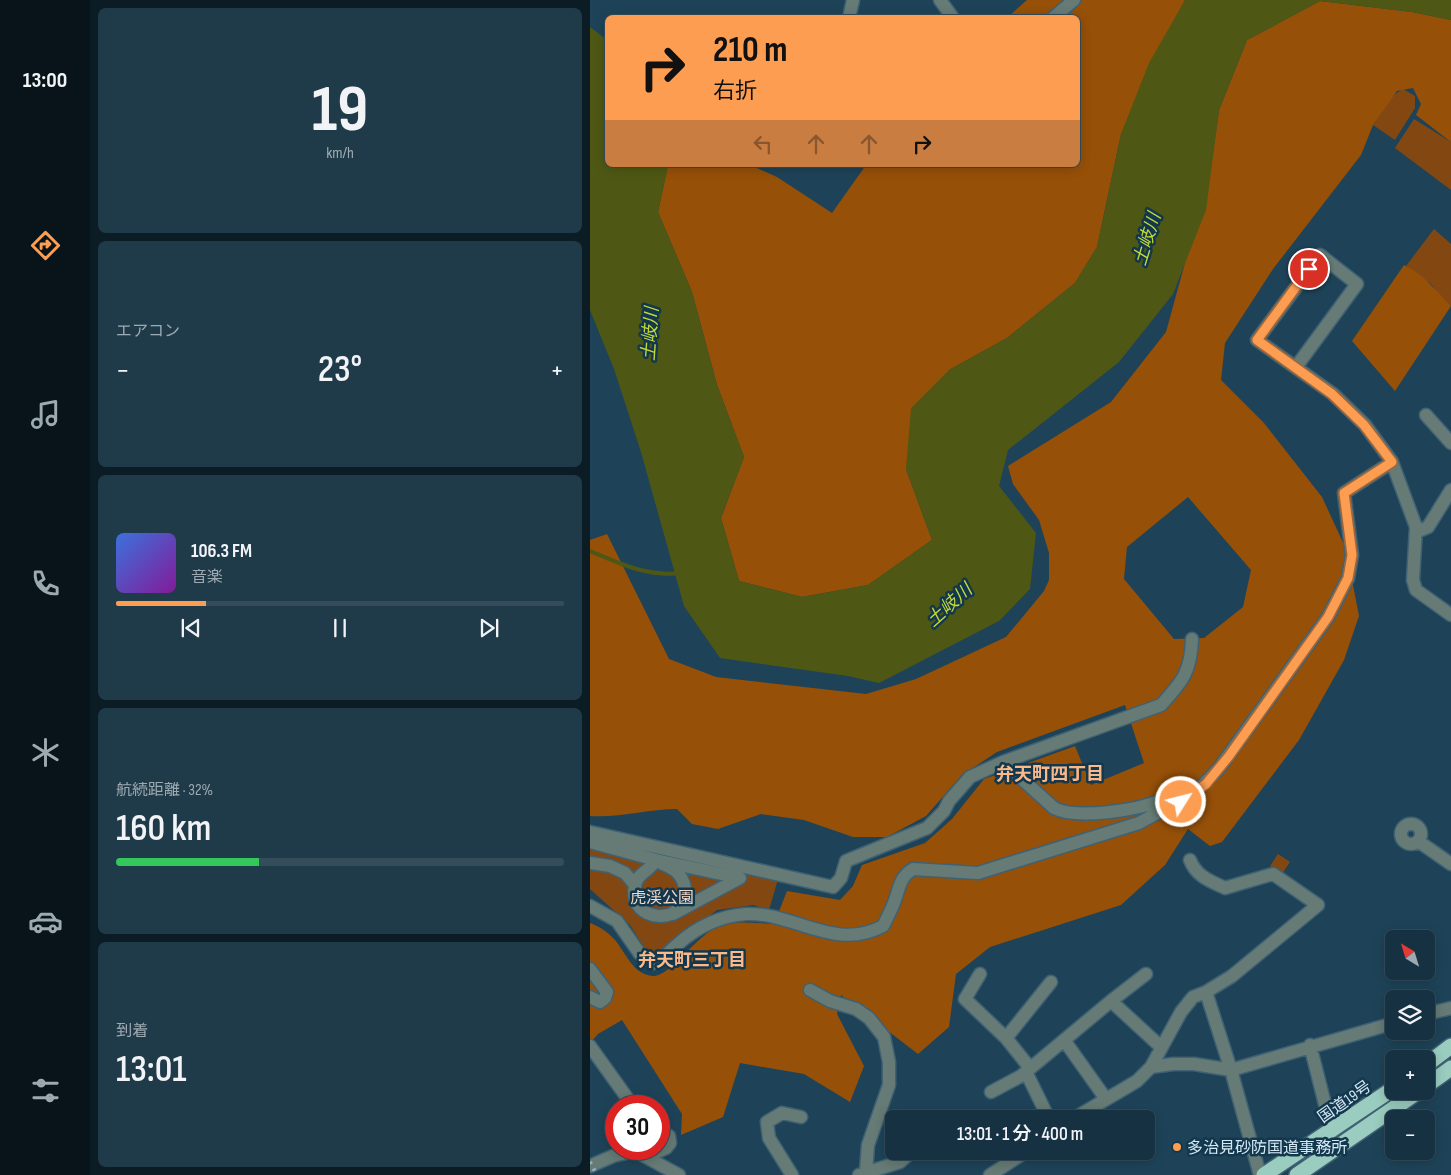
<!DOCTYPE html>
<html lang="ja">
<meta charset="utf-8">
<style>
:root{--surface:#163242;--page:#1f3a49;--text:#f1f3f6;--muted:#9eaab2;--line:#354d5b;--accent:#fc9d52}
body{margin:0;font-family:"Sofia Sans Condensed","Noto Sans JP",sans-serif;background:var(--page);color:var(--text);height:100vh;display:flex;flex-direction:column;font-size:19px;white-space:nowrap}
*{box-sizing:border-box;margin:0}
p{font-size:16px;color:var(--muted)}
.icon{flex:none;width:28px;height:28px;fill:none;stroke:currentColor;stroke-width:2;stroke-linecap:round;stroke-linejoin:round}
.map{position:relative;flex:1;overflow:hidden}
.drawer{display:flex;flex-direction:column;gap:8px;padding:8px;background:#0c1c24;width:500px}
.drawer>*{flex:none}
.hud{position:absolute;left:15px;top:15px;width:475px;height:152px;border-radius:8px;box-shadow:0 2px 12px #0003,0 0 0 1px var(--line);background:#fc9d52;color:#111;overflow:hidden}
.needle{width:32px;rotate:322deg}
.tools{position:absolute;left:795px;top:930px;display:grid;gap:10px}
.tools a{display:grid;place-items:center;width:50px;height:50px;border-radius:8px;background:var(--surface);box-shadow:0 2px 12px #0003,0 0 0 1px var(--line);font-size:25px}
.speed{position:absolute;left:15px;top:1095px;display:flex;gap:10px;font-size:25px;font-weight:700;text-align:center}
.speed>*{display:grid;place-content:center;width:65px;height:65px;border-radius:50%;background:var(--surface);box-shadow:0 2px 12px #0003,0 0 0 1px var(--line);line-height:1}
.speed .limit{border:8px solid #d22;background:#fff;color:#111}
.pin{position:absolute;display:grid;place-items:center;width:42px;height:42px;color:#fff;margin:-21px;border:2px solid #fff;border-radius:50%;box-shadow:0 1px 5px #0007}
.me{position:absolute;width:55px;margin:-28px;rotate:54deg;stroke-linejoin:round;filter:drop-shadow(0 0 4px #0008)}
.turn{display:flex;align-items:center;gap:18px;height:105px;padding:0 25px;font-size:22px}
.turn .icon{width:65px;height:65px;stroke-width:2.5}
.turn b{display:block;font-size:35px;line-height:42px}
.lanes{display:flex;align-items:center;height:48px;padding:0 25px;background:#0003;justify-content:center;gap:25px;direction:ltr}
.lanes .off{opacity:.35}
.big{font-size:38px;font-weight:600;line-height:1.1}
.drawer .card{flex:1;display:flex;flex-direction:column;justify-content:center;gap:8px;min-width:0;padding:0 18px;border-radius:8px;background:var(--page)}
.drawer .dial{align-items:center;gap:0}
.dial b{font-size:65px;line-height:1}
.song{display:flex;align-items:center;gap:15px}
.cover{width:60px;height:60px;border-radius:8px;background:linear-gradient(135deg,hsl(220 70% 55%),hsl(290 70% 35%))}
.played{height:5px;border-radius:2px;background:linear-gradient(90deg,var(--accent) 20%,var(--line) 20%)}
.keys{display:flex;justify-content:space-around;direction:ltr}
.heat{display:flex;justify-content:space-between;align-items:center;font-size:28px;direction:ltr}
.charge{height:8px;border-radius:4px;background:linear-gradient(90deg,#34c759 32%,var(--line) 0)}
.trip{position:absolute;left:295px;top:1110px;width:270px;height:50px;border-radius:8px;background:var(--surface);box-shadow:0 2px 12px #0003,0 0 0 1px var(--line);font-weight:600;line-height:50px;text-align:center}
main{display:flex;flex:1;min-height:0}
.tab-bar{display:flex;flex-direction:column;width:90px;justify-content:space-around;align-items:center;background:#09141a;color:var(--muted)}
.tab-bar .icon{width:35px;height:35px}
.tab-bar .current{color:var(--accent)}
.tab-bar b{font-size:22px;color:var(--text)}
.map>svg:first-child{display:block}
</style>
<main>
<nav class="tab-bar">
<b>13:00</b>
<svg class="icon current" aria-label="directions" viewBox="0 0 24 24"><path d="M12 3l9 9-9 9-9-9zM9 14v-3h6M13 9l2 2-2 2"/></svg>
<svg class="icon" aria-label="music" viewBox="0 0 24 24"><path d="M9 18V5l10-2v13"/><circle cx="6" cy="18" r="3"/><circle cx="16" cy="16" r="3"/></svg>
<svg class="icon" aria-label="phone" viewBox="0 0 24 24"><path d="M5 4h4l2 5-3 2q2 4 5 5l2-3 5 2v4C11 20 4 13 5 4z"/></svg>
<svg class="icon" aria-label="climate" viewBox="0 0 24 24"><path d="M12 3v18M4 7l16 10M4 17L20 7"/></svg>
<svg class="icon" aria-label="car" viewBox="0 0 24 24"><path d="M5 17H2v-5l4-1 3-4h7l3 4 3 1v5h-3M9 17h6M6 11h13"/><circle cx="7" cy="17" r="2"/><circle cx="17" cy="17" r="2"/></svg>
<svg class="icon" aria-label="filters" viewBox="0 0 24 24"><path d="M4 7h16M4 17h16"/><circle cx="9" cy="7" r="2"/><circle cx="15" cy="17" r="2"/></svg>
</nav>
<section class="drawer">
<div class="card dial"><b>19</b><p>km/h</p></div>
<div class="card"><p>エアコン</p>
<div class="heat"><a>−</a><b class="big">23°</b><a>+</a></div>
</div>
<div class="card">
<div class="song"><i class="cover"></i><div><b>106.3 FM</b><p>音楽</p></div></div>
<div class="played"></div>
<div class="keys"><svg class="icon" aria-label="previous" viewBox="0 0 24 24"><path d="M18 5L8 12l10 7zM5 5v14"/></svg><svg class="icon" aria-label="pause" viewBox="0 0 24 24"><path d="M8 5v14M16 5v14"/></svg><svg class="icon" aria-label="next" viewBox="0 0 24 24"><path d="M6 5l10 7-10 7zM19 5v14"/></svg></div>
</div>
<div class="card"><p>航続距離 · 32%</p><b class="big">160 km</b><div class="charge"></div></div>
<div class="card"><p>到着</p><b class="big">13:01</b></div>
</section>
<div class="map">
<svg width="861" height="1175" viewBox="0 0 861 1175">
<rect width="100%" height="100%" fill="#1e4358"/>
<!-- green -->
<path fill="#834812" d="M813,89l12,7v12l-20,32 -22,-15 19,-29z
M824,119l37,23v48l-56,-42z
M844,229l17,15v62l-9,-7 -10,-14 -26,-19z
M0,836l188,43 -9,31 -16,-5 -36,5 -59,44 -13,-5 -15,-24 -40,-36z
M688,854l12,8 -8,12 -12,-8z"/>
<!-- forest -->
<path fill="#965008" fill-rule="evenodd" d="M437,0h158l-64,134 -24,113 -22,36 -68,55 -58,32 -43,99 26,71 -64,45 -66,12 -63,-16 -18,-63 23,-61 -27,-72 -25,-93 -34,-80 10,-47h82l27,12 55,36 34,-48h212v-147l-70,-1z
M730,1l92,11 39,8v122l-35,-27 5,-11 -8,-16 -16,3 -24,34 -12,30 -88,114 -48,74 -4,37 43,43 58,74 24,52 13,67 -15,44 -45,80 -77,102 -12,4 -22,-17 -23,36 -44,40 -131,42 -34,27 -7,53 -31,27 -77,-59 -4,19 27,52 -14,36 -46,-28 -64,-11 -17,54 -42,18 1,-21 -60,-94 -24,14 -8,9v-120c10,4 18,9 25,17 11,13 17,33 37,36 18,3 47,-47 73,-52 15,-3 34,-1 49,0l13,-33 53,9 13,-14 9,-21 63,-22 27,-24 32,-40 91,-33 16,39 53,-22 -19,-58 -128,47 -35,23 -36,41 -39,21h-34l-49,-17 -43,-6 -43,15 -26,-5 -15,-15c-29,0 -58,9 -87,7v-276l17,-6 62,125 47,18 150,17 50,-15 90,-42 38,-46 5,-11v-27l-10,-33 -26,-36 -5,-18 103,-64 55,-70 45,-164 8,-58 28,-70zM598,497l63,73 -8,37 -39,31 -30,1 -50,-60 3,-32z
M814,265c20,9 33,27 47,41l-56,85 -43,-50z"/>
<!-- water -->
<path fill="#4e5814" d="M595,0h266v20l-39,-8 -92,-11 -73,39 -28,70 -13,100 -33,84 -54,68 -111,88 -9,36 37,47 -6,56 -31,32 -120,62 -31,-7 -128,-18 -36,-52 -43,-154 -27,-83 -24,-59v-283l17,13 1,125h60l-10,47 34,80 25,93 27,72 -23,61 18,63 63,16 66,-12 64,-45 -26,-71 5,-61 38,-38 58,-32 68,-55 22,-36 24,-113 28,-71z"/>
<g fill="none" stroke-linecap="round" stroke-linejoin="round">
<!-- stream -->
<path stroke="#4e5814" stroke-width="4" d="M0,551c31,13 57,26 91,22"/>
<defs>
<path id="minor" d="M350,0l13,18
M259,18l4,-18
M463,18l21,-18
M706,367l61,-83 -37,-29 -63,85 76,54 32,31 27,37 24,65 -3,53 3,10 35,25
M836,415l25,28
M826,532l12,-5 23,-37
M413,762l158,-57c22,-24 30,-34 31,-66
M580,806c21,-8 36,-23 50,-39l108,-150 20,-39 4,-23 -8,-62 48,-31
M811 834a10 10 0 1 1 20 0a10 10 0 1 1-20 0Z
M0,832l243,55 8,-9 5,-17 81,-33 17,-17 5,-10 21,-24 33,-15 51,46c23,12 84,2 108,-8l8,6 -31,17 -161,50 -65,-4c-13,8 -13,17 -18,31 -3,9 -8,18 -12,26 -48,26 -89,-14 -137,-12 -26,2 -49,13 -68,30 -8,6 -15,16 -24,19l-14,-9 -23,-33 -27,-15
M828,841l33,23
M0,842l66,18 84,18 -67,36
M66,860c6,4 14,7 20,11 5,5 8,11 9,17 5,39 -58,36 -50,-2 2,-13 15,-15 21,-26z
M0,863l20,3 15,7 10,12
M0,969l17,23 -2,6 -5,4 -10,-5
M390,974l-15,25 41,39 24,30
M220,990l20,11 26,8 13,9 15,19 5,25v23l-21,60 -2,26
M616,992l25,78 29,105
M521,1001l35,-27
M836,1014l25,-6
M416,1038l45,-56
M474,1040l42,59
M720,1045l22,87
M0,1046l43,60
M561,1067l22,-3h21l37,6 163,-47
M436,1072l23,47
M401,1092l30,-16 90,-75 50,46
M483,1119l64,-38 14,-14 30,-55 12,-15 13,-5 26,-16 86,-71 -45,-31 -48,14c-15,-7 -29,-12 -35,-28
M56,1157l20,-9 4,-5 -1,-7 -10,-6
M0,1166l23,-10 22,-5 44,24
M202,1175l-23,-37 -2,-16 15,-9 19,4
M269,1175l41,-13 10,-9
M400,1175l37,-24"/>
<path id="highway" d="M836,1065l25,-19
M836,1086l25,-18
M674,1175l130,-87
M707,1175l122,-84"/>
</defs>
<!-- minor casing -->
<use href="#minor" stroke="#3f6174" stroke-width="15"/>
<!-- highway casing -->
<use href="#highway" stroke="#3f6174" stroke-width="18"/>
<!-- minor -->
<use href="#minor" stroke="#667b75" stroke-width="12"/>
<!-- highway -->
<use href="#highway" stroke="#9acdbf" stroke-width="15"/>
<!-- rail -->
<path stroke="#95afbe" stroke-width="4" stroke-dasharray="2.5 5" stroke-linecap="butt" d="M0,1162l7,13"/>
</g>
<g fill="none" stroke-linecap="round" stroke-linejoin="round">
<defs>
<path id="route" d="M591,802l25,-18 23,-28 99,-139 20,-39 4,-23 -8,-62 48,-31 -28,-37 -32,-31 -75,-54 52,-71"/>
</defs>
<!-- route casing -->
<use href="#route" stroke="#a46635" stroke-width="12"/>
<!-- route -->
<use href="#route" stroke="#fc9d52" stroke-width="9"/>
</g>
<!-- markers -->
<circle fill="#fc9d52" stroke="#13384d" stroke-width="2" cx="587" cy="1147" r="5"/>
<g text-anchor="middle" stroke-width="5" stroke-linejoin="round" paint-order="stroke">
<!-- park labels -->
<g font-size="16" fill="#f2d9c8" stroke="#13384d">
<text x="72" y="903">虎渓公園</text>
</g>
<!-- street labels -->
<g font-size="16" fill="#d4e8f5" stroke="#13384d">
<text transform="translate(754 1101) rotate(-35)" y="6">国道19号</text>
</g>
<!-- poi labels -->
<g font-size="16" fill="#d4e8f5" stroke="#13384d" text-anchor="start">
<text x="597" y="1153">多治見砂防国道事務所</text>
</g>
<!-- water labels -->
<g font-size="18" font-style="italic" fill="#c5da37" stroke="#13384d">
<text transform="translate(557 239) rotate(-73)" y="6">土岐川</text>
<text transform="translate(60 334) rotate(-86)" y="6">土岐川</text>
<text transform="translate(359 605) rotate(-42)" y="6">土岐川</text>
</g>
<!-- neighbourhood labels -->
<g font-size="18" font-weight="bold" fill="#fbb888" stroke="#13384d">
<text x="460" y="780">弁天町四丁目</text>
<text x="102" y="966">弁天町三丁目</text>
</g>
</g>
</svg>
<div class="tools">
<a><svg class="needle" viewBox="-14 -14 28 28"><path d="M0-13l5 13h-10z" fill="#e53935"/><path d="M0 13l5-13h-10z" fill="#9eaab2"/></svg></a>
<a><svg class="icon" aria-label="layers" viewBox="0 0 24 24"><path d="M12 4l9 5-9 5-9-5zM3 14l9 5 9-5"/></svg></a>
<a>+</a>
<a>−</a>
</div>
<div class="speed"><div class="limit">30</div></div>
<div class="pin" style="left:719px;top:269px;background:#d93025"><svg class="icon" aria-label="arrive" viewBox="0 0 24 24"><path d="M6 21V4h12l-3 4 3 4H6"/></svg></div>
<svg class="me" style="left:591px;top:802px" viewBox="-20 -20 40 40"><circle r="17" fill="#fc9d52" stroke="#fff" stroke-width="3"/><path d="M0-11L8 9 0 5-8 9z" fill="#fff"/></svg>
<div class="trip">13:01 · 1 分 · 400 m</div>
<div class="hud">
<div class="turn"><svg class="icon" aria-label="right" viewBox="0 0 24 24"><path d="M7 20v-9h11M14 6l5 5-5 5"/></svg><div><b>210 m</b>右折</div></div>
<div class="lanes"><svg class="icon off" aria-label="left" viewBox="0 0 24 24"><path d="M17 20v-9H6M10 6l-5 5 5 5"/></svg><svg class="icon off" aria-label="ahead" viewBox="0 0 24 24"><path d="M12 20V5M6 11l6-6 6 6"/></svg><svg class="icon off" aria-label="ahead" viewBox="0 0 24 24"><path d="M12 20V5M6 11l6-6 6 6"/></svg><svg class="icon" aria-label="right" viewBox="0 0 24 24"><path d="M7 20v-9h11M14 6l5 5-5 5"/></svg></div>
</div>
</div>
</main>
